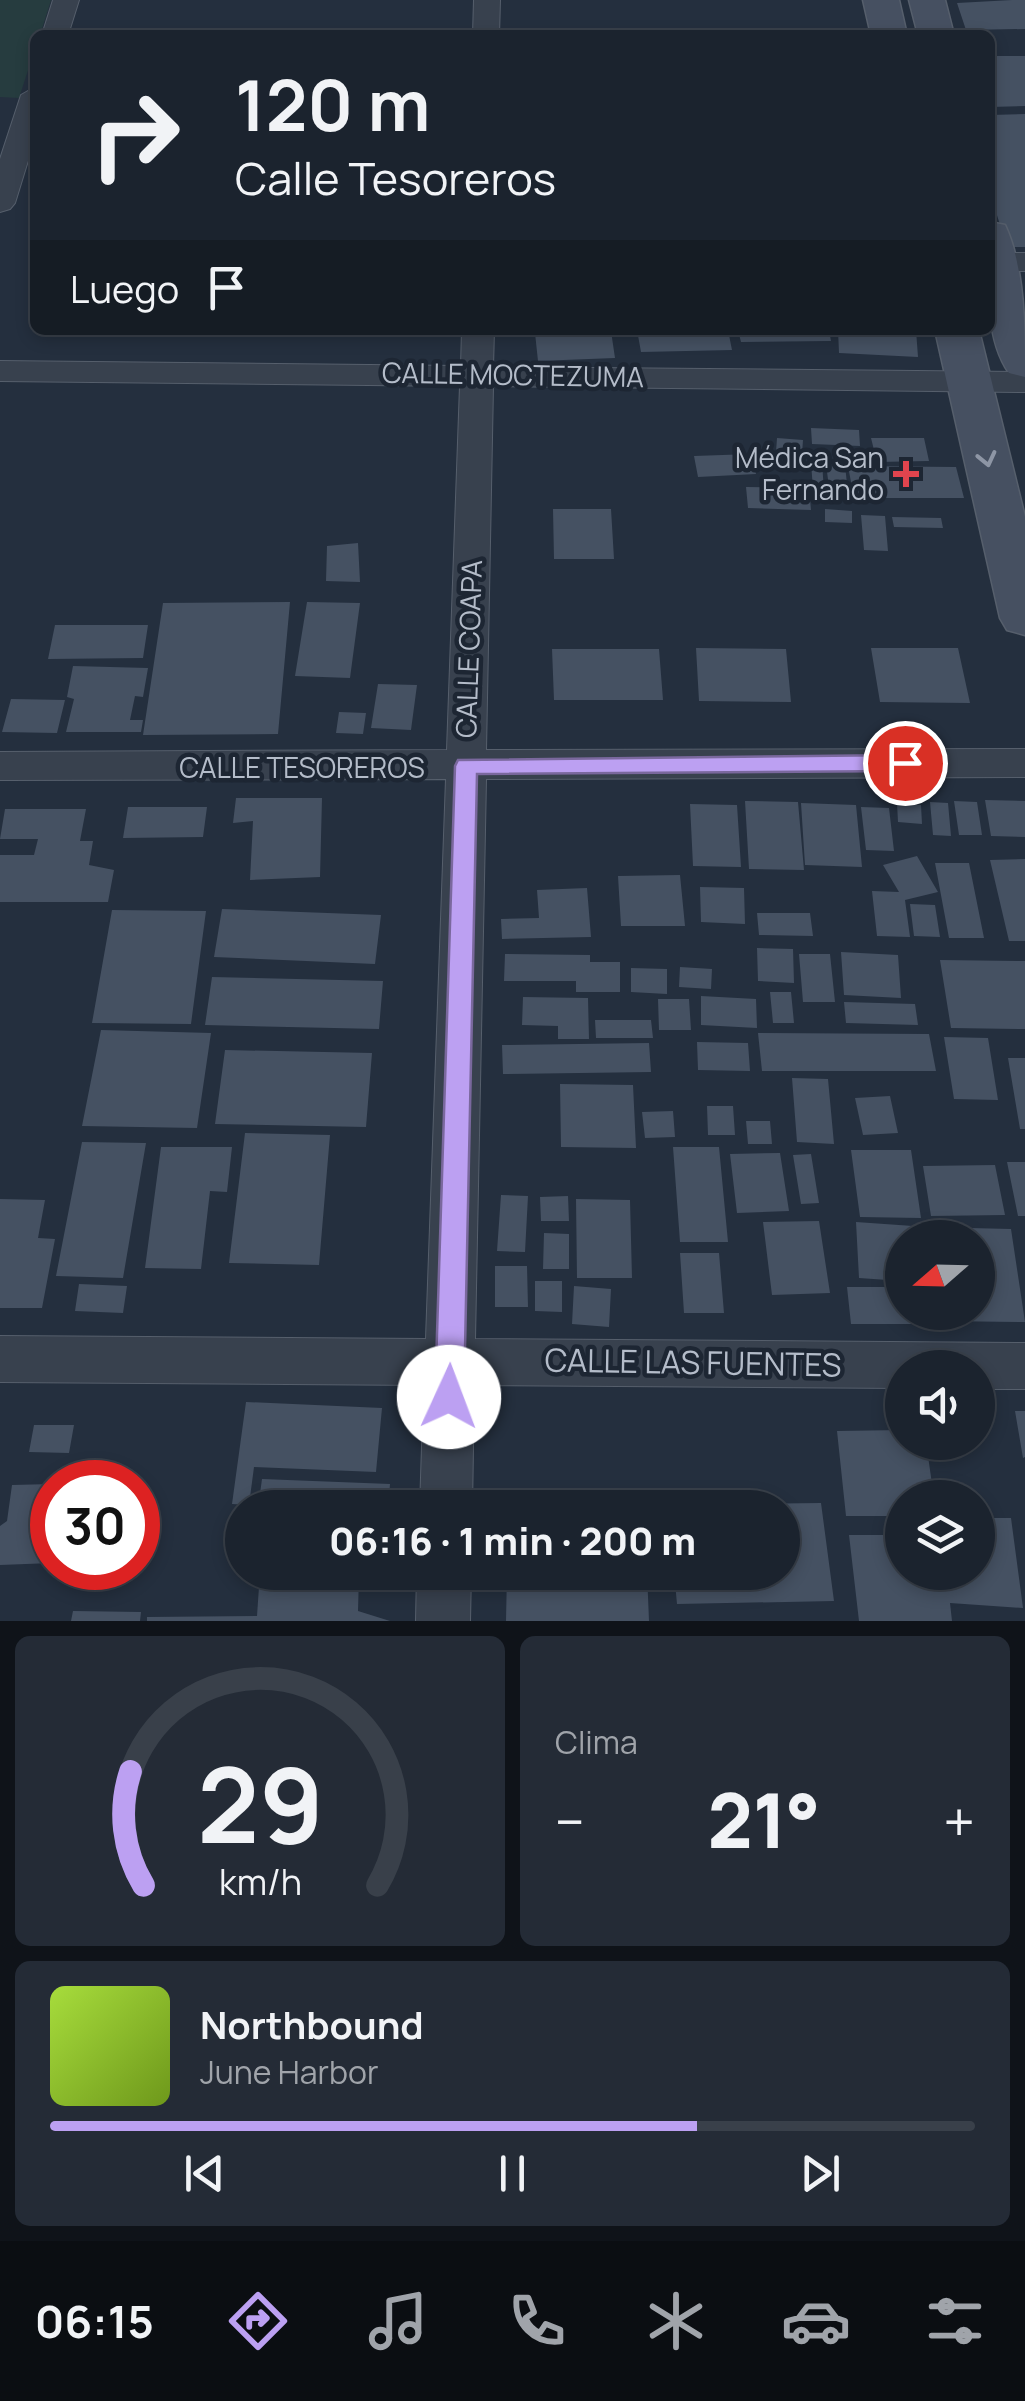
<!DOCTYPE html>
<html lang="es">
<meta charset="utf-8">
<style>
:root{--surface:#1b232e;--page:#242b36;--text:#f1f3f6;--muted:#a0a4aa;--line:#39404a;--accent:#bca0f2}
body{margin:0;font-family:Manrope,sans-serif;background:var(--page);color:var(--text);height:100vh;display:flex;flex-direction:column;font-size:38px;white-space:nowrap}
*{box-sizing:border-box;margin:0}
p{font-size:32px;color:var(--muted)}
.icon{flex:none;width:55px;height:55px;fill:none;stroke:currentColor;stroke-width:2;stroke-linecap:round;stroke-linejoin:round}
.map{position:relative;height:1621px;overflow:hidden}
.details{display:flex;flex-direction:column;gap:15px;padding:15px;background:#0f1319;flex:1}
.details>*{flex:none}
.banner{position:absolute;left:30px;top:30px;width:965px;height:305px;border-radius:15px;box-shadow:0 5px 15px #0003,0 0 0 2px var(--line);background:#1b232e;color:var(--text);overflow:hidden}
.needle{width:65px;rotate:250deg}
.buttons{position:absolute;left:885px;top:1220px;display:grid;gap:20px}
.buttons a{display:grid;place-items:center;width:110px;height:110px;border-radius:50%;background:var(--surface);box-shadow:0 5px 15px #0003,0 0 0 2px var(--line);font-size:50px}
.speed{position:absolute;left:30px;top:1460px;display:flex;gap:20px;font-size:50px;font-weight:700;text-align:center}
.speed>*{display:grid;place-content:center;width:130px;height:130px;border-radius:50%;background:var(--surface);box-shadow:0 5px 15px #0003,0 0 0 2px var(--line);line-height:1}
.speed .limit{border:15px solid #d22;background:#fff;color:#111}
.pin{position:absolute;display:grid;place-items:center;width:85px;height:85px;color:#fff;margin:-42px;border:5px solid #fff;border-radius:50%;box-shadow:0 2px 10px #0007}
.me{position:absolute;width:110px;margin:-55px;rotate:2deg;stroke-linejoin:round;filter:drop-shadow(0 0 8px #0008)}
.turn{display:flex;align-items:center;gap:35px;height:210px;padding:0 40px;font-size:45px}
.turn .icon{width:130px;height:130px;stroke-width:2.5}
.turn b{display:block;font-size:70px;line-height:85px}
.then{display:flex;align-items:center;height:95px;padding:0 40px;background:#0003;gap:20px;font-size:38px}
.big{font-size:75px;font-weight:800;line-height:1.1}
.details .tile{flex:1;display:flex;flex-direction:column;justify-content:center;gap:15px;min-width:0;padding:0 35px;border-radius:15px;background:var(--page)}
.details .dial{align-items:center;gap:0}
.dial svg{height:260px;overflow:visible;fill:none;stroke:var(--line);stroke-width:7;stroke-linecap:round;text-anchor:middle}
.dial text{fill:var(--text);stroke:none}
.song{display:flex;align-items:center;gap:30px}
.cover{width:120px;height:120px;border-radius:15px;background:linear-gradient(135deg,hsl(80 70% 55%),hsl(80 70% 35%))}
.played{height:10px;border-radius:5px;background:linear-gradient(90deg,var(--accent) 70%,var(--line) 70%)}
.keys{display:flex;justify-content:space-around;direction:ltr}
.heat{display:flex;justify-content:space-between;align-items:center;font-size:55px;direction:ltr}
.details .tiles{flex:1;display:grid;gap:15px;grid-template-columns:1fr 1fr}
.tile:last-child{grid-column:span 2}
.trip{position:absolute;left:225px;top:1490px;width:575px;height:100px;border-radius:50px;background:var(--surface);box-shadow:0 5px 15px #0003,0 0 0 2px var(--line);font-weight:800;line-height:100px;text-align:center}
.dock{display:flex;height:160px;justify-content:space-around;align-items:center;background:#0b0e12;color:var(--muted)}
.dock .icon{width:70px;height:70px}
.dock .selected{color:var(--accent)}
.dock b{font-size:45px;color:var(--text)}
.map>svg:first-child{display:block}
</style>
<div class="map">
<svg width="1025" height="1621" viewBox="0 0 1025 1621">
<rect width="100%" height="100%" fill="#242f3e"/>
<!-- green -->
<path fill="#263c3f" d="M0,0h51l-11,35h-5v14l-16,49 -19,-1z"/>
<!-- building -->
<path fill="#455162" d="M1012,0h13v29l-59,1 -9,-27z
M990,56h35v50l-35,1z
M1025,114v133h-18l-17,-54v-78z
M637,330h91l4,20 -91,2z
M738,330h91l2,11 -90,1z
M838,330h78l2,27 -79,-4z
M611,331l4,27 -77,3 -3,-28z
M811,428l48,2 1,16 -48,-2z
M777,438l26,2 -1,14 -26,-2z
M871,438h53l5,23 -52,1z
M751,454l5,20 -58,3 -4,-21z
M811,462h11l2,29 -11,-1z
M826,464h19l3,31h-18z
M848,466l108,1 8,31h-110z
M746,487l63,1 2,22 -63,-2z
M553,509h58l3,50h-60z
M825,509l27,2v12l-27,-1z
M861,515l24,1 3,35 -24,-1z
M892,517l49,1 2,10 -49,-1z
M358,543l2,39 -34,-1 1,-35z
M290,602l-12,132 -135,1 20,-132z
M307,602l53,1 -10,75 -55,-2z
M55,625h93l-5,33 -95,1z
M696,648l90,1 5,53 -92,-1z
M871,648h87l12,55 -90,-1z
M552,649h107l4,51h-109z
M73,666l75,2 -5,29 -8,-1 -5,24h13l-2,12h-75l8,-33 -7,-2z
M378,684l39,1 -6,45 -40,-2z
M11,699l54,1 -8,33 -55,-1z
M339,712l27,1 -3,21 -27,-1z
M236,798h86l-2,79 -70,3 3,-59 -20,2z
M985,800l40,1v36l-34,-1z
M745,801l53,1 6,68 -55,-1z
M954,801l23,1 5,33h-23z
M930,802l18,1 3,33 -18,-1z
M801,803l55,2 6,62 -57,-2z
M897,803l24,2 1,19 -24,-2z
M690,804l47,1 4,62 -48,-1z
M128,807h79l-4,30 -80,1z
M861,807l28,1 5,43 -28,-1z
M5,809h81l-6,32h13l-4,24 25,5 -6,32h-108v-47h34l4,-16h-38z
M917,856l21,36 -33,8 5,37 -33,-1 -5,-45 27,1 -16,-27z
M1025,859v82h-16l-19,-81z
M935,863h34l15,75h-35z
M680,875l5,51h-64l-3,-50z
M700,887l44,1 1,36 -44,-2z
M587,888l4,49 -89,2 -1,-20 38,-1 -2,-28z
M910,904l25,1 5,32 -26,-1z
M222,909l159,6 -6,49 -161,-7z
M112,910l94,1 -15,113 -99,-1z
M757,913h53l3,23 -54,-1z
M757,948l36,1 1,34 -36,-2z
M841,952l57,3 3,43 -57,-3z
M505,954l85,1v7h30v30h-44v-11h-72z
M799,954h31l5,48h-32z
M940,960l85,1v68l-74,-1z
M680,967l32,2 -1,20 -32,-2z
M631,968l36,1v25l-36,-2z
M212,977l171,4 -4,48 -174,-4z
M770,992h21l3,31h-21z
M701,996l55,3 1,29 -56,-3z
M523,997l65,1 1,41h-31v-13l-36,-1z
M658,999h31l2,31h-32z
M844,1002l71,2 3,21 -72,-2z
M595,1020h56l2,18h-57z
M101,1030l110,3 -14,95 -115,-2z
M758,1033l171,1 7,37h-174z
M944,1037l44,1 10,62 -44,-1z
M697,1042l51,1 2,28 -52,-1z
M649,1043l2,29 -148,2 -1,-29z
M225,1050l147,3 -6,74 -151,-3z
M1008,1058h17v71h-5z
M792,1078l36,1 6,65 -37,-2z
M560,1084l73,1 3,63 -75,-1z
M890,1096l8,37 -35,2 -8,-37z
M707,1106h26l2,29h-27z
M673,1111l2,26 -30,1 -3,-26z
M746,1121h24l2,23h-24z
M245,1133l85,2 -11,130 -90,-2z
M82,1142l64,1 -23,135 -67,-2z
M161,1147h71l-5,45 -17,-1 -9,78 -56,-1z
M673,1147h46l9,95h-48z
M851,1150h60l10,68 -61,-1z
M780,1153l9,58 -52,2 -7,-59z
M811,1154l8,49 -18,1 -8,-49z
M1007,1162h18v54h-7z
M995,1165l10,50 -74,1 -8,-50z
M501,1195l27,1 -3,56 -28,-1z
M568,1196l1,25h-28l-1,-24z
M0,1199l45,1 -7,38 17,1 -13,69h-42z
M576,1199l54,1 2,78h-55z
M819,1221l11,72 -58,2 -9,-73z
M856,1222l57,4v12h-11v43l-43,-3z
M928,1227l83,2 14,93 -85,-1 -1,-9h39v-74h-49z
M544,1233l25,1v35h-26z
M680,1253h39l5,60h-40z
M495,1266h32l1,41h-33z
M535,1281h27v31l-27,-1z
M79,1284l48,2 -4,27 -48,-2z
M574,1286l37,3 -2,38 -37,-3z
M847,1287h55v25h23l2,12h-76z
M246,1402l136,6 -6,64 -122,-5 -5,38 -17,-1z
M1015,1411h10v46l-2,1z
M34,1425h40l-5,28 -40,-1z
M902,1430v12h24l8,56h-32v18h-56l-9,-85z
M262,1479l128,5 -2,24h-130z
M52,1484v79l-52,2v-39l7,-5 5,-36z
M508,1489l136,2 1,17h-137z
M821,1503l13,98 -157,3 -3,-32h108v-64h-42v-4z
M978,1518h33l12,90 -73,-5 2,18h-93l-10,-86h53v37h76z
M260,1572l99,3 -1,36 32,10h-243v-4l110,-1z
M507,1572h140l2,49h-143z
M73,1611l68,1 -1,9h-69z"/>
<g fill="none" stroke-linecap="round" stroke-linejoin="round">
<defs>
<path id="street" d="M53,0h26l-11,35h-26z
M474,0h26l-1,35h-26z
M35,87v51l-20,65 -5,6 -10,3v-53l21,-64z
M990,253h35v18h-35z
M462,330h32l-1,37 532,5v20l-532,-6 -7,364 539,-1v28l-539,2 -11,560 550,4v46h-47v-21h-76v20l-428,-3 -2,123h-52l4,-123 -424,-3v-46l426,3 20,-560 -446,1v-28l447,-2 13,-364 -460,-5v-20l461,5z
M417,1572h54l-1,49h-54z"/>
<path id="secondary" d="M863,0h36l8,35h-36z
M909,0h36l9,35h-36z
M990,222l15,3c20,42 20,104 20,152l-16,-4c-28,-41 -19,-104 -19,-151z
M935,330h44l46,187v118l-18,-5 -7,-12z"/>
</defs>
<!-- street casing -->
<use href="#street" stroke="#565f6c" stroke-width="2"/>
<!-- secondary casing -->
<use href="#secondary" stroke="#565f6c" stroke-width="3"/>
<!-- street -->
<use href="#street" fill="#38414e" fill-rule="evenodd"/>
<!-- secondary -->
<use href="#secondary" fill="#465061" fill-rule="evenodd"/>
</g>
<!-- one-way arrows -->
<defs><path id="oneway-chevron" d="M-2-3.5L2.5 0L-2 3.5" fill="none" stroke-width="1.6" stroke-linecap="round" stroke-linejoin="round" transform="scale(2.5)"/></defs>
<use stroke="#8e96a5" href="#oneway-chevron" transform="translate(987 459) rotate(77)"/>
<!-- route -->
<path fill="#bca0f2" stroke="#7a689d" stroke-width="2.5" d="M905,755l11,8 -11,8 -428,3 -13,623 -5,9 -10,4 -10,-4 -4,-9 20,-631 3,-6z"/>
<!-- markers -->
<path fill="#e0444e" stroke="#1d2633" stroke-width="4" d="M901 459h10v10h10v10h-10v10h-10v-10h-10v-10h10z"/>
<g text-anchor="middle" stroke-width="9" stroke-linejoin="round" paint-order="stroke">
<!-- street labels -->
<g font-size="28" fill="#b4bcc9" stroke="#1d2633">
<text transform="translate(513 375) rotate(1)" y="10">CALLE MOCTEZUMA</text>
<text transform="translate(469 649) rotate(-88)" y="10">CALLE COAPA</text>
<text x="302" y="778">CALLE TESOREROS</text>
</g>
<!-- poi labels -->
<g font-size="28" fill="#b4bcc9" stroke="#1d2633" text-anchor="end">
<text x="884" y="468">Médica San<tspan x="884" dy="32">Fernando</tspan></text>
</g>
<!-- near-street labels -->
<g font-size="32" fill="#b4bcc9" stroke="#1d2633">
<text transform="translate(693 1363) rotate(1)" y="11">CALLE LAS FUENTES</text>
</g>
</g>
</svg>
<div class="buttons">
<a><svg class="needle" viewBox="-14 -14 28 28"><path d="M0-13l5 13h-10z" fill="#e53935"/><path d="M0 13l5-13h-10z" fill="#a0a4aa"/></svg></a>
<a><svg class="icon" aria-label="sound" viewBox="0 0 24 24"><path d="M4 9h4l5-4v14l-5-4H4zM17 9q2 3 0 6"/></svg></a>
<a><svg class="icon" aria-label="layers" viewBox="0 0 24 24"><path d="M12 4l9 5-9 5-9-5zM3 14l9 5 9-5"/></svg></a>
</div>
<div class="speed"><div class="limit">30</div></div>
<div class="pin" style="left:905px;top:763px;background:#d93025"><svg class="icon" aria-label="arrive" viewBox="0 0 24 24"><path d="M6 21V4h12l-3 4 3 4H6"/></svg></div>
<svg class="me" style="left:449px;top:1397px" viewBox="-20 -20 40 40"><circle r="19" fill="#fff"/><path d="M0-13L10 11 0 6-10 11z" fill="#bca0f2"/></svg>
<div class="trip">06:16 · 1 min · 200 m</div>
<div class="banner">
<div class="turn"><svg class="icon" aria-label="right" viewBox="0 0 24 24"><path d="M7 20v-9h11M14 6l5 5-5 5"/></svg><div><b>120 m</b>Calle Tesoreros</div></div>
<div class="then">Luego<svg class="icon" aria-label="arrive" viewBox="0 0 24 24"><path d="M6 21V4h12l-3 4 3 4H6"/></svg></div>
</div>
</div>
<section class="details">
<div class="tiles">
<div class="tile dial"><svg viewBox="0 0 100 80">
<path d="M14 69A42 42 0 1 1 86 69"/>
<path d="M14 69A42 42 0 0 1 10 34" stroke="#bca0f2"/>
<text x="50" y="56" font-size="32" font-weight="700">29</text>
<text x="50" y="72" font-size="11">km/h</text>
</svg></div>
<div class="tile"><p>Clima</p>
<div class="heat"><a>−</a><b class="big">21°</b><a>+</a></div>
</div>
<div class="tile">
<div class="song"><i class="cover"></i><div><b>Northbound</b><p>June Harbor</p></div></div>
<div class="played"></div>
<div class="keys"><svg class="icon" aria-label="previous" viewBox="0 0 24 24"><path d="M18 5L8 12l10 7zM5 5v14"/></svg><svg class="icon" aria-label="pause" viewBox="0 0 24 24"><path d="M8 5v14M16 5v14"/></svg><svg class="icon" aria-label="next" viewBox="0 0 24 24"><path d="M6 5l10 7-10 7zM19 5v14"/></svg></div>
</div>
</div>
</section>
<nav class="dock">
<b>06:15</b>
<svg class="icon selected" aria-label="directions" viewBox="0 0 24 24"><path d="M12 3l9 9-9 9-9-9zM9 14v-3h6M13 9l2 2-2 2"/></svg>
<svg class="icon" aria-label="music" viewBox="0 0 24 24"><path d="M9 18V5l10-2v13"/><circle cx="6" cy="18" r="3"/><circle cx="16" cy="16" r="3"/></svg>
<svg class="icon" aria-label="phone" viewBox="0 0 24 24"><path d="M5 4h4l2 5-3 2q2 4 5 5l2-3 5 2v4C11 20 4 13 5 4z"/></svg>
<svg class="icon" aria-label="climate" viewBox="0 0 24 24"><path d="M12 3v18M4 7l16 10M4 17L20 7"/></svg>
<svg class="icon" aria-label="car" viewBox="0 0 24 24"><path d="M5 17H2v-5l4-1 3-4h7l3 4 3 1v5h-3M9 17h6M6 11h13"/><circle cx="7" cy="17" r="2"/><circle cx="17" cy="17" r="2"/></svg>
<svg class="icon" aria-label="filters" viewBox="0 0 24 24"><path d="M4 7h16M4 17h16"/><circle cx="9" cy="7" r="2"/><circle cx="15" cy="17" r="2"/></svg>
</nav>
